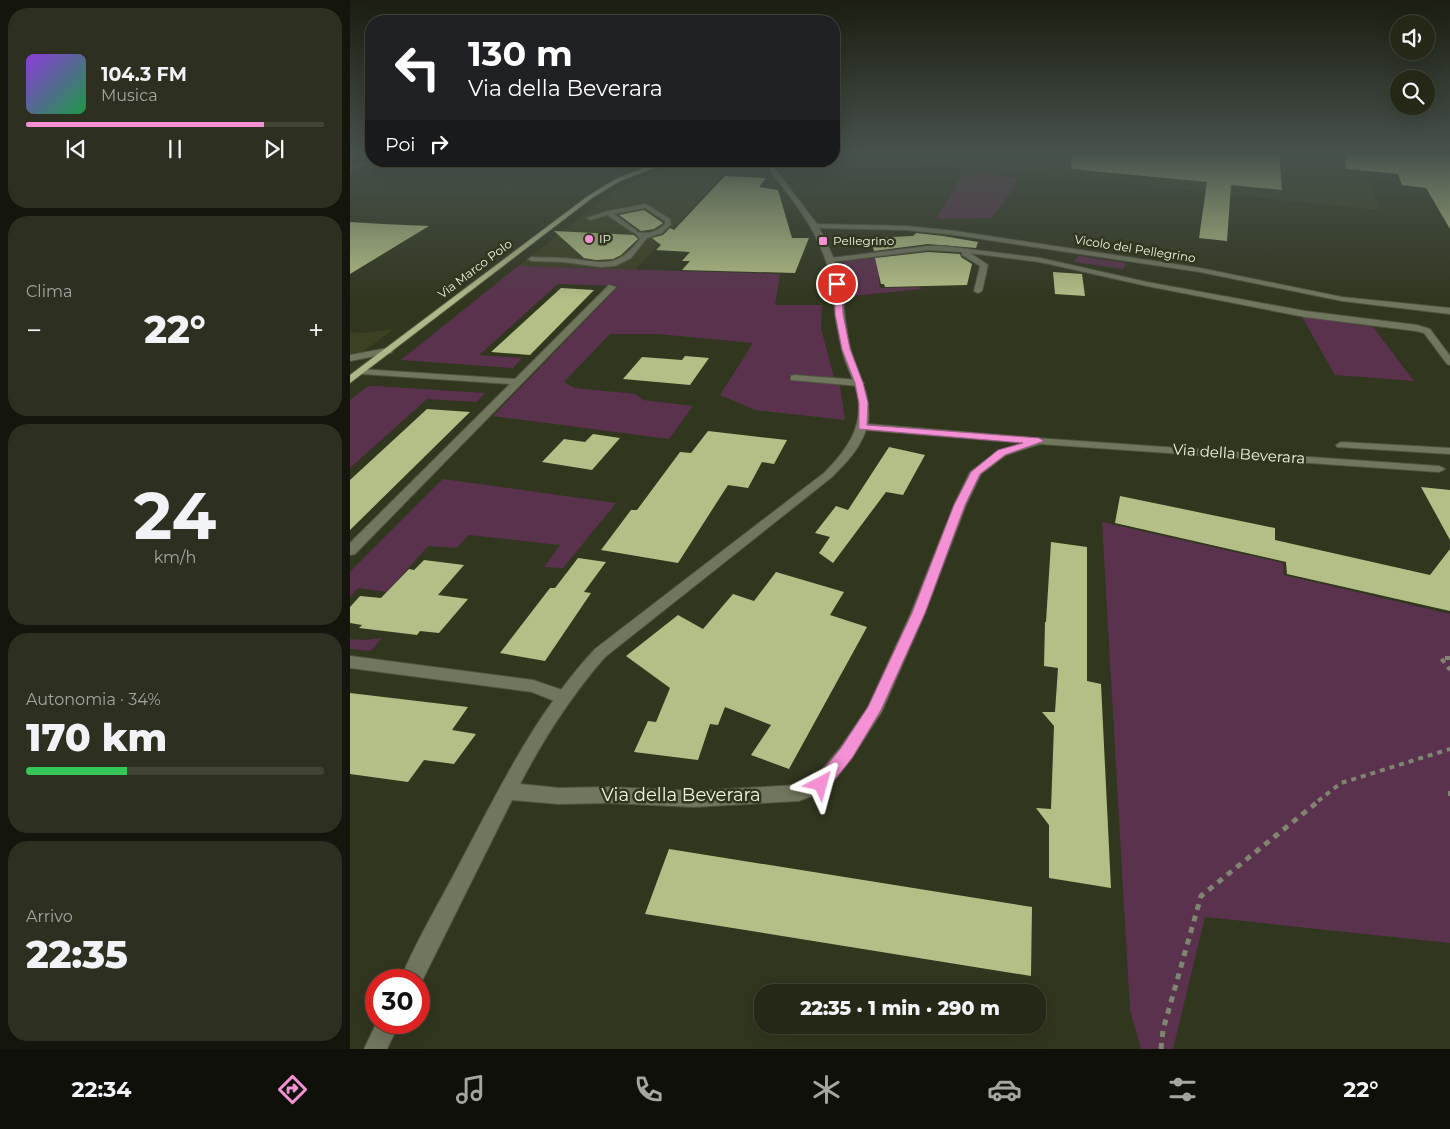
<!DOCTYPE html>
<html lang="it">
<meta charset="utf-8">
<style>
:root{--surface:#252817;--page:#2d3020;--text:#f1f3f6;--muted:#a3a6a1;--line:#424436;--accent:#f491d4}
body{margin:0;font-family:Montserrat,sans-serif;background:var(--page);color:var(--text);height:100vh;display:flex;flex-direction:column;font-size:19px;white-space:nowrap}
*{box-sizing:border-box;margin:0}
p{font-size:16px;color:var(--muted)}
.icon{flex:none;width:28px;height:28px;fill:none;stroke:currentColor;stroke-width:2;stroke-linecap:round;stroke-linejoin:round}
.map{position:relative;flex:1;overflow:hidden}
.drawer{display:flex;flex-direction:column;gap:8px;padding:8px;background:#14160d;width:350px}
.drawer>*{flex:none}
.hud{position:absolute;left:15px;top:15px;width:475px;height:152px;border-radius:20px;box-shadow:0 5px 20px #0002,0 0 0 1px var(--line);background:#202124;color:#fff;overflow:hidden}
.buttons{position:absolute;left:1040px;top:15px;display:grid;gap:10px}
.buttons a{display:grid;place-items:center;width:45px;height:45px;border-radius:50%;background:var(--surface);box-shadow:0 5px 20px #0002,0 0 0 1px var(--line);font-size:25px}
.speed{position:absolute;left:15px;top:969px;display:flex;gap:10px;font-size:25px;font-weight:700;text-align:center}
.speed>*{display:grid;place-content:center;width:65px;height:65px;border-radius:50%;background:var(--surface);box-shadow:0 5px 20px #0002,0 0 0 1px var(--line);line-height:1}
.speed .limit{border:8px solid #d22;background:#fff;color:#111}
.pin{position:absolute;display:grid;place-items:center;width:42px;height:42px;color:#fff;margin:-21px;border:2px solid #fff;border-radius:50%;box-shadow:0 1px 5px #0007}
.me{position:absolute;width:55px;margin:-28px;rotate:39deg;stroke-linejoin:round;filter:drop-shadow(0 0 4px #0008)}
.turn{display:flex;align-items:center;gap:18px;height:105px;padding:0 20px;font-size:22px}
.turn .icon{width:65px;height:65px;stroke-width:2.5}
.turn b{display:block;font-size:35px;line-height:42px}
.then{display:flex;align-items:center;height:48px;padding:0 20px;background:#0003;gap:10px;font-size:19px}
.big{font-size:38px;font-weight:800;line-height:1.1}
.drawer .card{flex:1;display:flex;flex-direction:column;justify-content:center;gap:8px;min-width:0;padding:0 18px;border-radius:20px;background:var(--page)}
.drawer .dial{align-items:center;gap:0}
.dial b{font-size:65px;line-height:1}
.song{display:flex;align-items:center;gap:15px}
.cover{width:60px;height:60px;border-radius:8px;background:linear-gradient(135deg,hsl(270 70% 55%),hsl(140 70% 35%))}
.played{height:5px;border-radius:2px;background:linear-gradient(90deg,var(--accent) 80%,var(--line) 80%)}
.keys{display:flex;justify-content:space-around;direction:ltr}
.heat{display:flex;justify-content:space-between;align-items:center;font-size:28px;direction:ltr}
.charge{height:8px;border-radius:4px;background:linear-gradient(90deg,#34c759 34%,var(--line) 0)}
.trip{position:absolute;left:404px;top:984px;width:292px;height:50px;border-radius:20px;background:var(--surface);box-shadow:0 5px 20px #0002,0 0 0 1px var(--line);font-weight:800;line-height:50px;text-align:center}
.tab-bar{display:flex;height:80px;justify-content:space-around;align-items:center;background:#0f1009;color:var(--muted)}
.tab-bar .icon{width:35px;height:35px}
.tab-bar .on{color:var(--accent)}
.tab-bar b{font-size:22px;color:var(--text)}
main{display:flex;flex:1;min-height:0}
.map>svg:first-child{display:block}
</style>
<main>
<section class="drawer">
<div class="card">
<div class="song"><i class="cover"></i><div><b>104.3 FM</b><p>Musica</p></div></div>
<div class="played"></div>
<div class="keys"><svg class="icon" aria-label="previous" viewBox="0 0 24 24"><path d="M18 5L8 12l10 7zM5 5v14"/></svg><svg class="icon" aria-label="pause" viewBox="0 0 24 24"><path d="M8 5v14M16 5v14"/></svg><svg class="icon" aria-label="next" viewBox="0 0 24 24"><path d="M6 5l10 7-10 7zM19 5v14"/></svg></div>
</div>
<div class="card"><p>Clima</p>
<div class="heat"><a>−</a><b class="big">22°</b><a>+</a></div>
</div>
<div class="card dial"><b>24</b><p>km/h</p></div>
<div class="card"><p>Autonomia · 34%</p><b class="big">170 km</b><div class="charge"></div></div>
<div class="card"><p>Arrivo</p><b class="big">22:35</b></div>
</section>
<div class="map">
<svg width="1100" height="1049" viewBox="0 0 1100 1049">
<rect width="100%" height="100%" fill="#31361f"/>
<!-- built -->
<path fill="#3b4122" d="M492,154h518l19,56z
M21,158v3h29l-50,13v-11z
M330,161h56l-101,109 -117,-4 99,-77 27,-13z
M44,329l-44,32v-29l13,1z"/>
<!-- green -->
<path fill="#5b324e" d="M644,173l24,6 -11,19 -16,20 -55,1 26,-43z
M555,255l-21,20 -6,1 2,12 39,-1 2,2 -69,7 -9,-35z
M728,256l48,7 -3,6 -49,-7z
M168,266l262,8 -5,31h47l-1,23 12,46 7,12 5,34 -90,-10 -35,-15 33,-52 -95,-9h-48l-46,48 11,6 60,6 8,6 50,6 -24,33 -176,-23 126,-130 -61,-2 -79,71 43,3 -9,10 -112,-8z
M952,317l71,10 41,54 -79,-6z
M18,386h7l110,7 -9,9 -49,-3 -77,69v-68z
M93,479l173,24 -53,65 -19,-1 16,-22 -91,-10 -12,13 -29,-2 -41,46 -29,-4 -8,9v-25z
M752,522l181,41 1,12 166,39v329l-245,-26 -32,132h-32l-11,-39z
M32,638l-11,13 -21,-2v-10l15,1z"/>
<!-- building -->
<path fill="#b3bf86" d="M722,154h207l3,36 -51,-5 -4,56 -28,-3 8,-56 -136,-13z
M996,154h104v75l-24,-41 -24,-3 -4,-11 -52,-5z
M375,176l41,2 -7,9 19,3 14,48h17l-14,35 -113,-3 8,-9h-8l8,-9 -34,-2 5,-5 -9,-7 11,-3 7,-7 4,2z
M294,210l19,13 -9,6 -13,2 -22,-16z
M0,222l33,2 46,2 -79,48z
M204,231l80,4 4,4 -17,16 -8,4 -17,1 -12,-2z
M566,233l27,3 35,6 -2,6 -48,-4 -54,7 -3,-13 42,-2z
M578,252l32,2 1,3 11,7 -5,21 -82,2 -1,-3h-3l-6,-26z
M703,272l29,2 3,22 -30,-2z
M211,288l33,2 -64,65 -39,-3z
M335,356l24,2 -19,27 -67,-6 19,-22 40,3z
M77,409l43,3 -120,118v-50z
M358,431l79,9 -13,24 -12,-2 -14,26 -20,-3 -50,78 -77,-13 30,-40h6l43,-58 11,1z
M243,434l27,4 -28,32 -50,-8 22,-23 21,3z
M539,447l36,8 -22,40 -17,-3 -53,71 -14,-10 11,-16 -15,-4 21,-27 12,4z
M1071,487l29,3v50z
M770,496l155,32v12l155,35 20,-26v62l-163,-37 -1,-12 -171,-39z
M701,542l36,5v134l14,3 10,204 -62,-10v-53l-13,-17 15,1 3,-83 -12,-14h13l3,-44 -14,-2 1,-44h1z
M228,558l28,4 -22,30 7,1 -46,68 -45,-8 50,-65h5z
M74,560l40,5 -26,30 30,4 -29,34 -19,-2 -3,4 -58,-7 3,-3 -12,-2v-16l10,-11 21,2 28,-29 5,1z
M426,572l68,20 -14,23 37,12 -78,142 -38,-14 20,-30 -46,-18 -7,18 -8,-1 -12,36 -64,-8 14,-31 8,1 14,-34 -44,-32 52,-41 25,14 30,-35 21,7z
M0,693l118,14 -16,23 24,4 -22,30 -30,-4 -16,22 -58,-8z
M319,849l363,58 -1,69 -386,-62z"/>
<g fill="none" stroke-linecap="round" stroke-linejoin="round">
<defs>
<path id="lane" d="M296,204l24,15 1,5 -9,9 -15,5 -16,20 -16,8 -15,1 -37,-5 -31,-1 -4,-2 4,-2c10,1 21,0 31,1 36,2 51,15 77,-19l-5,-6 -3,-1 -25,-17 -17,5 -3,-2 21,-7zM295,208l20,13v3c-10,9 -17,10 -28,8l-1,-2 -22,-16z
M578,246h16l96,12 107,24 158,29 112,14 13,4 20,27v9l-3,-1 -23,-31 -8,-2 -111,-14 -158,-31 -107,-24 -70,-9 18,12 -6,26 -4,2 -4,-2 6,-25 -18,-11v-3l-34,-2 -97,12 -4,-2 4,-2z
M38,348l5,3 -2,2 -41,8v-6z
M444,375l65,5 5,3 -5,3 -68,-6v-4z
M991,442l109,6v6l-113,-7 -1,-2z
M0,656l183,24 35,12 2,5 -2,5 -6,2 -30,-12 -182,-24z"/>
<path id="street" d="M413,161h6l48,63 89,2 49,5 245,37 142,29 108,11v6l-108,-13 -142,-29 -245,-37 -49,-5 -87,-2c10,17 19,39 22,58 3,20 4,40 9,61 7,28 22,46 18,77l168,14 403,28 6,3 -6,3 -399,-28 -34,11 -25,19 -15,31 -41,108 -43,98 -30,47 -25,32 -28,11 -105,6 -84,-4 -51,1 -47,-4 -93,187v-7h-19c17,-41 41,-80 61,-119 39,-74 76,-150 134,-212l229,-176c22,-22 41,-47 33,-80 -4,-16 -13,-31 -16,-47 -2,-11 -5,-22 -6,-33 -1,-10 0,-21 -3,-31 -13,-54 -37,-78 -69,-121zM516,430l157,13 -25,8 -28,21 -16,33 -43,108 -43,94 -28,41 -25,30 -16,7 -105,6 -84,-4 -51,1 -39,-4c24,-46 51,-88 85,-127l227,-180c14,-14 27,-27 34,-47z
M259,285l7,2 -261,267 -5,1v-12l160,-159 -148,-10 -5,-3 2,-2 156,10z
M27,1022h23l-13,27h-23z"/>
<path id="primary" d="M313,161h9l-52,20 -28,17 -242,185v-8l238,-179 28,-17z"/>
</defs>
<!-- lane casing -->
<use href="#lane" stroke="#50543f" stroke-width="2"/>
<!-- street casing -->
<use href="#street" stroke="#50543f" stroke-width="2"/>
<!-- primary casing -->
<use href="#primary" stroke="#50543f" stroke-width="2"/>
<!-- path-far1 -->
<path stroke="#808571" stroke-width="4" stroke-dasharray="5 5" stroke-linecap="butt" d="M1100,658h-9l9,12
M1100,791v7
M968,801l23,-18 109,-34"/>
<!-- path -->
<path stroke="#808571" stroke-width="5" stroke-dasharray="6 6" stroke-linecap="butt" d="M811,1049l2,-19 38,-134 119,-96"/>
<!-- lane -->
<use href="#lane" fill="#71765f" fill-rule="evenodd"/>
<!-- street -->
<use href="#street" fill="#71765f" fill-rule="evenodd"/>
<!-- primary -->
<use href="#primary" fill="#adb788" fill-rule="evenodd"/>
<!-- rail -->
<path stroke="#acb09e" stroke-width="2" stroke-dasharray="1 2.5" stroke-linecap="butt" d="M0,168l26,-7"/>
</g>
<!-- sky -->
<linearGradient id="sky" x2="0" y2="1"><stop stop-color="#1b1e11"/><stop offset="0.51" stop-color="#48524d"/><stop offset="1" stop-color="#48524d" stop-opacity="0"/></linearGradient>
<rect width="1100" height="301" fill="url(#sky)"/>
<!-- route -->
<path fill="#f491d4" stroke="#9f5e8a" d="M485,282l6,2 2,30 7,35 13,34 5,20 -1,22 172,13 5,3 -39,14 -25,19 -15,31 -40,108 -44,97 -29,48 -25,31 -6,2 -5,-2 -3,-5 3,-5 25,-31 27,-41 44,-94 42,-108 17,-33 27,-22 25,-7 -164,-14v-26l-4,-20 -13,-34 -7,-35z"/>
<!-- markers -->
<g fill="#f491d4" stroke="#31361f" stroke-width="2">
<circle cx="239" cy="239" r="5"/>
<rect x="468" y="236" width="10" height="10" rx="2.5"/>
</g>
<g text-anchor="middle" stroke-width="5" stroke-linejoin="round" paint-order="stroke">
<!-- far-poi labels -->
<g font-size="12" fill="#f0f4e5" stroke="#31361f" text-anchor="start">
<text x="249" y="243">IP</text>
<text x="483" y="245">Pellegrino</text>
</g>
<!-- far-street labels -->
<g font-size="12" fill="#f0f4e5" stroke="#31361f">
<text transform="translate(785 249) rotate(9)" y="4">Vicolo del Pellegrino</text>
<text transform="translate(125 269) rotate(-37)" y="4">Via Marco Polo</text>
</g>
<!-- street labels -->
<g font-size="15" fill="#f0f4e5" stroke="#31361f">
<text transform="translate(889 454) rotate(4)" y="5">Via della Beverara</text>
</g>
<!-- near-street labels -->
<g font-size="18" fill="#f0f4e5" stroke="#31361f">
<text x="331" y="801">Via della Beverara</text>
</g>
</g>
</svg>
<div class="buttons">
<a><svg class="icon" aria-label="sound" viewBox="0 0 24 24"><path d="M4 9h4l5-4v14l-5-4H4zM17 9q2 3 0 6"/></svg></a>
<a><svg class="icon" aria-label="search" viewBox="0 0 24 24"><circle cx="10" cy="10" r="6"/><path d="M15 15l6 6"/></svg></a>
</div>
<div class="speed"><div class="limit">30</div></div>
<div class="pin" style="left:487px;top:284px;background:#d93025"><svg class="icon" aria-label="arrive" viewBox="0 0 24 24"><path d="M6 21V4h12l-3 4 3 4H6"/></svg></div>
<svg class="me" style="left:471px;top:784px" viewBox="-20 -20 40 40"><path d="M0-17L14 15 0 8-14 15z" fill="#f491d4" stroke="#fff" stroke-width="4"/></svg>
<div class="trip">22:35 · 1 min · 290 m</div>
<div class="hud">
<div class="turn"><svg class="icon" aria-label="left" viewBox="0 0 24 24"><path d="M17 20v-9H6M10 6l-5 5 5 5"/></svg><div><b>130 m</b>Via della Beverara</div></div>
<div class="then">Poi<svg class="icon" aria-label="right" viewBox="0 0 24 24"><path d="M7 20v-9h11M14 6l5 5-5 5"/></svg></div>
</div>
</div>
</main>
<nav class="tab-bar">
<b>22:34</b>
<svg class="icon on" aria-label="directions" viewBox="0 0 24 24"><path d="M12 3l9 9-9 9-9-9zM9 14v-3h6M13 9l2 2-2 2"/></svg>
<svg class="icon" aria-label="music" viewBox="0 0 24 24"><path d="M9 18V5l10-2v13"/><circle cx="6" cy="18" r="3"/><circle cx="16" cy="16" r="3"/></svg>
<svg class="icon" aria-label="phone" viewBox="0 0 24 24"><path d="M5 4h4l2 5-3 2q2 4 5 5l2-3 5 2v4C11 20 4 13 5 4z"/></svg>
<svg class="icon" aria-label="climate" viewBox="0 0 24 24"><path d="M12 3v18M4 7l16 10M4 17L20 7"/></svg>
<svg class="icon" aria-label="car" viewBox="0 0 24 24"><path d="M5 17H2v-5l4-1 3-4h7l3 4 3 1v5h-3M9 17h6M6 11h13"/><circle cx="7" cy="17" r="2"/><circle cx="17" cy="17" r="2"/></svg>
<svg class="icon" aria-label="filters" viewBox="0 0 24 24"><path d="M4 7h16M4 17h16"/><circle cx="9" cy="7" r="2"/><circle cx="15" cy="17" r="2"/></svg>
<b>22°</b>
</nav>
